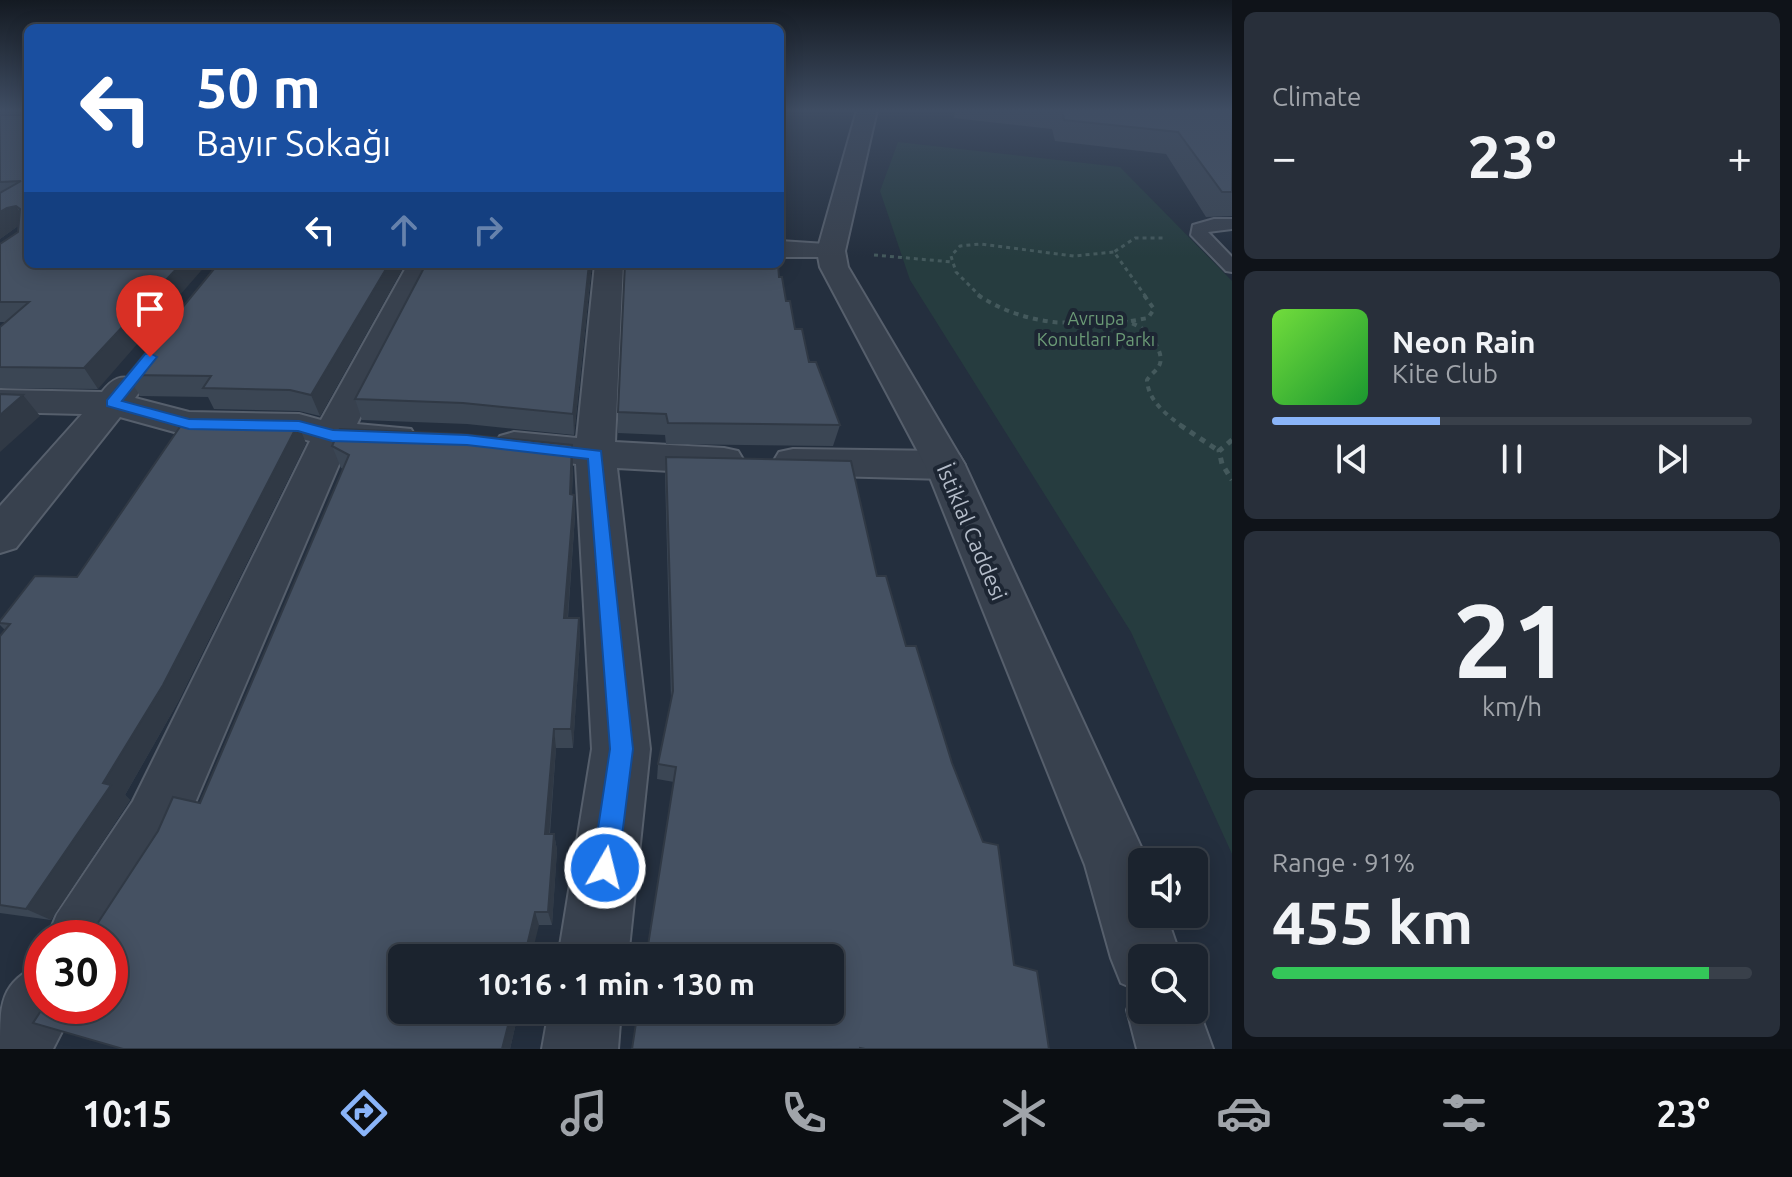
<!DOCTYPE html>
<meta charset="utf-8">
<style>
:root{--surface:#1b232e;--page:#282f3a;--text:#f1f3f6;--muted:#a0a4aa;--line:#39404a;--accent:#8ab4f8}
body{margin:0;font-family:Ubuntu,sans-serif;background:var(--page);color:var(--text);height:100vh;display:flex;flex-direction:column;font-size:30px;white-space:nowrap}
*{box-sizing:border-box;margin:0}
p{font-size:26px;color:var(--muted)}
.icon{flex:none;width:44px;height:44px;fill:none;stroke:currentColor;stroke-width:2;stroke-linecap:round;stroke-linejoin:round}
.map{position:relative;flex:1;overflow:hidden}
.drawer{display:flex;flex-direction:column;gap:12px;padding:12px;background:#0f1319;width:560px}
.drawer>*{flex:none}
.banner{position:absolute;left:24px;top:24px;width:760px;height:244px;border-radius:12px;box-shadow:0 4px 20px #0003,0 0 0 2px var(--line);background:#1a4fa0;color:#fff;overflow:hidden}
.buttons{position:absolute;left:1128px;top:848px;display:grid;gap:16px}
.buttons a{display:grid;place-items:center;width:80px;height:80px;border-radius:12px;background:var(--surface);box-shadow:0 4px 20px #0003,0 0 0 2px var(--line);font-size:40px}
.speed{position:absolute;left:24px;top:920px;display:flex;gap:16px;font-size:40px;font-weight:700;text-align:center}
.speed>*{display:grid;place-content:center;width:104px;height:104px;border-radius:50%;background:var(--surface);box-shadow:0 4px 20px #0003,0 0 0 2px var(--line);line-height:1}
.speed .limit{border:12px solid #d22;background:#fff;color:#111}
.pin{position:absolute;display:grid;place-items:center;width:68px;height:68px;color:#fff;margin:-82px -34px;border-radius:50% 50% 50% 0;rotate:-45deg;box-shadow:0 0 8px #0007}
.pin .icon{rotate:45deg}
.me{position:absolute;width:88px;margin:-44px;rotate:8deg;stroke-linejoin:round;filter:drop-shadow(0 0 6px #0008)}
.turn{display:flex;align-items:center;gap:28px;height:168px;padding:0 40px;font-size:36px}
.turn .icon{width:104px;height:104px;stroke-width:2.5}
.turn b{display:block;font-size:56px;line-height:68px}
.lanes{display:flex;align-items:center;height:76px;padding:0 40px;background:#0003;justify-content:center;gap:40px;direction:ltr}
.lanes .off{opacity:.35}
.big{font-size:60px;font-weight:700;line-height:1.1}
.drawer .widget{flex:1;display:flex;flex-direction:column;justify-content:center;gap:12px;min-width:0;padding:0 28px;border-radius:12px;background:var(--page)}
.drawer .dial{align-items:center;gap:0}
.dial b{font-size:104px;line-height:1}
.song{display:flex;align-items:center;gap:24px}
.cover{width:96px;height:96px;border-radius:12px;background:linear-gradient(135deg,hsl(100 70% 55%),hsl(130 70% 35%))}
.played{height:8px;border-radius:4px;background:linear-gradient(90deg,var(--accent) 35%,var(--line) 35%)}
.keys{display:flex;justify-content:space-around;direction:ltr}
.heat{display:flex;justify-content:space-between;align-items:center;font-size:44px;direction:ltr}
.charge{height:12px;border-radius:6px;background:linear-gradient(90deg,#34c759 91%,var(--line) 0)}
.trip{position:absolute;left:388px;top:944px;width:456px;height:80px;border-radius:12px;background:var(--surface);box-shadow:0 4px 20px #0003,0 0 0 2px var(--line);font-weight:700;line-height:80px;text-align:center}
.tab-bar{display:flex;height:128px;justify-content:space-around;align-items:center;background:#0b0e12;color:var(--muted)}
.tab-bar .icon{width:56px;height:56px}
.tab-bar .current{color:var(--accent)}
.tab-bar b{font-size:36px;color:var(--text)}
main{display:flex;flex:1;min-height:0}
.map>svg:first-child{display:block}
</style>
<main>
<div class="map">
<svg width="1232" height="1049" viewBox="0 0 1232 1049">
<rect width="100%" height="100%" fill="#242f3e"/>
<!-- green -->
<path fill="#263c3f" d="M898,142l222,25 112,114v573l-101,-222 -221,-352 -30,-89z"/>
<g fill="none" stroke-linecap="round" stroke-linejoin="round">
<defs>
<path id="service" d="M1214,219h18v10l-24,3 24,25v15l-6,-1 -35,-36 2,-10z"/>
<path id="minor" d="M780,241l61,4 4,6 -4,6h-61z
M408,264h28l-79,160 54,5 5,9 -5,9 -14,4 -51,-3 -169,397 -67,110v-17h-63l10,-24 76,-113 177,-360 -12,-3 -109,-2 -69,-19 -104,131 -16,5v-47l82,-92 -82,-2v-22l102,2c11,-14 18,-17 36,-13l5,8 -8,11 54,14 110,2 22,6z
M595,264h28l-8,178 109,6 14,3 6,10 -6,10 -14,3 -107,-6 33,281 -22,209h-70l34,-209 -16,-285 -76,-10 -6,-9 6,-9 14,-4 63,6z
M793,449l152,2 14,4 6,10 -6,10 -14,4 -152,-4 -14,-3 -6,-10 6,-10z
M42,963v43h33l-22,43h-53c0,-47 0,-66 42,-86z
M549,1010h72l-3,39h-76z"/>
<path id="tertiary" d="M857,110h20l-32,141 3,16 117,198 183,397h-6v52h24l15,44h-39v52h52v-13l19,52h-76l-10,-39 8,-21 -14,-6 -10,-25 -26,-93 -160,-400 -105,-198 -3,-16z"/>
</defs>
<!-- service casing -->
<use href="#service" stroke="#565f6c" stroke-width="4"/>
<!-- minor casing -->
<use href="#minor" stroke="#565f6c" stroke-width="4"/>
<!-- tertiary casing -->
<use href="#tertiary" stroke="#565f6c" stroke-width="4"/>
<!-- path-far2 -->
<path stroke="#44595c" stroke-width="3" stroke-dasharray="4 4" stroke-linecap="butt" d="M874,255l78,7
M981,297l-25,-25 -5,-16 9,-10 20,-2 94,12 40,-4
M1146,297l-32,-45 21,-14h30"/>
<!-- path-far1 -->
<path stroke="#44595c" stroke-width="4" stroke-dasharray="5 5" stroke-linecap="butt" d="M978,295c22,15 49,24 75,27 35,4 79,-17 102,21 4,6 8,16 4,23 -3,5 -9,9 -12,14 1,21 20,35 36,47
M1131,321l17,-3 6,-9 -10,-14"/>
<!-- path -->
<path stroke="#44595c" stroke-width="5" stroke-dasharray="6 6" stroke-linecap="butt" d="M1180,425l39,26
M1232,440l-13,11 3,13 10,16"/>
<!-- service -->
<use href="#service" fill="#38414e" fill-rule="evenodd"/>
<!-- minor -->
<use href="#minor" fill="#38414e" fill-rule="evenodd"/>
<!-- tertiary -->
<use href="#tertiary" fill="#38414e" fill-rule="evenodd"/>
</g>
<!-- wall -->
<path fill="#3b4654" d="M0,110h28l70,279 -98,-1v-61l5,-5h-5v-78l18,-12v-6l-18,13z
M955,110h277v106l-26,1 -40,-63 -111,-13 -3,-12 -98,-11z
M405,264l-85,152 -21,-5 -85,-2 -6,-12 -68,-1 -13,-21z
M592,264l-18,171 -107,-11 -105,-4 -7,-21z
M779,277l16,52 45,96 -7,21 -167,-2 -1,-9 -47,-2v-21z
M306,443l-128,259 -53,93 5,5 -79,120 -51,-7v-277l5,-6 -5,-5v-4z
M332,446l241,21 -1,28h2l1,21 -7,102h11l1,21 -7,109h-17l-6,86h4l3,16 -5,75h-13l-137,85h117l-9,39h-387l35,-218 42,-28 143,-334 -2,-1z
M666,457l211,119 29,70 108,319 35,84h-417l42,-267 -17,-3 1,-15 13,-63 -6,-225z"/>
<!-- shaded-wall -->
<path fill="#303945" d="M16,206l11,18 -9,2 -18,13v-27l7,-4z
M181,264h26l-109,125 -14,-21z
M389,264h16l-85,152 -9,-21z
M589,264h3l-18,171 -1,-21z
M23,395l17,21 -40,36v-37z
M298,424l8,19 -128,259 -53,93 5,5 -79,120 -25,-11z
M572,445l1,22 -2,49 -1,-22z
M574,495l1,21 -9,123 -2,-21z
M579,618l1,21 -7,109 -2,-19z
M554,729l2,19 -8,102 -3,-16z
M554,834l3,16 -5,75 -4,-13z
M535,912l4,13 -8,33h-7z
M512,1010h7l-9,39h-8z"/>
<!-- building -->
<path fill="#455162" stroke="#303945" stroke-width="2" d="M21,110h7v154h153l-97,104 -84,-1v-40l29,-25h-29v-58l18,-12 2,-23 -4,-3 -9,2 -7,4v-19l21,-12 -21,1v-67h21z
M1062,110h170v82h-10l-44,-60 -114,-12z
M218,264h171l-78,131 -21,-5 -87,-2 8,-12 -84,-1z
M426,264h163l-16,150 -110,-11 -108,-4z
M625,264h153l1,13h3l4,24h4l5,28h7l7,33h7l24,63 -172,-2 -2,-9 -48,-2z
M0,394l23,1 -23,20z
M184,421l114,3 -135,261 -60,98 8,2 -85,124 -26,-4v-269l10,-12 -10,-1v-2l35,-45 42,1z
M340,429l122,5 110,11 -2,49 4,1 -10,123h15l-8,111h-17l-9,105h9l-6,78h-13l-11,46h-122v52h110l-10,39h-379l-90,-26 11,-17h66v-68h-22l70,-107 15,-34 27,6 149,-348 -17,-9z
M666,457l185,4 26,115h9l20,70h10l36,117 31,79 15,3 16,120 23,6 12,78h-184l-5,-1v1h-228l6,-39h192v-52h-184l30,-191 -18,-3 15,-73z"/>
<!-- sky -->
<linearGradient id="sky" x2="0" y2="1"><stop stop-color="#141a22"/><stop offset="0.43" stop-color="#3f4d63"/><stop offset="1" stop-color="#3f4d63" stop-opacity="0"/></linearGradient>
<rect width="1232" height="257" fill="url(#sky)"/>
<!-- route -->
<path fill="#1a73e8" stroke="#114b97" stroke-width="2" d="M150,353l7,4 -35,44 67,18 110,2 34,9 134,5 134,16 32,298 -15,119 -4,10 -9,4 -9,-4 -4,-10 18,-119 -22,-290 -121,-14 -135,-4 -34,-10 -109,-2 -82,-23v-6l38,-46z"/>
<g text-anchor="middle" stroke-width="8" stroke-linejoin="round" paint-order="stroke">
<!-- far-park labels -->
<g font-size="18" fill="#6b9a76" stroke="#1d2633">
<text x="1096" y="325">Avrupa<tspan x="1096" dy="21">Konutları Parkı</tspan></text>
</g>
<!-- street labels -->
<g font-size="22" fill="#b4bcc9" stroke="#1d2633">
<text transform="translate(972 532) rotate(67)" y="8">İstiklal Caddesi</text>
</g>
</g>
</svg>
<div class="buttons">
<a><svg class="icon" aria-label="sound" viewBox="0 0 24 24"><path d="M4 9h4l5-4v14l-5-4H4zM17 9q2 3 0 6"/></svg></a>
<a><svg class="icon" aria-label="search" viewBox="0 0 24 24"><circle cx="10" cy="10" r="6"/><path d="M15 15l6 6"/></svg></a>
</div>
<div class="speed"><div class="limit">30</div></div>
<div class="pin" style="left:150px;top:357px;background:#d93025"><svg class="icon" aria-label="arrive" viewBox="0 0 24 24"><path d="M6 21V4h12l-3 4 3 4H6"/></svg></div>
<svg class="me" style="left:605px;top:868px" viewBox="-20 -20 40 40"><circle r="17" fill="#1a73e8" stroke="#fff" stroke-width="3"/><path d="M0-11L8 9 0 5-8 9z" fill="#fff"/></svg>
<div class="trip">10:16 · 1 min · 130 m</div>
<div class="banner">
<div class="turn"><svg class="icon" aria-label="left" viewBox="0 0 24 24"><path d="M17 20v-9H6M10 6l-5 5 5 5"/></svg><div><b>50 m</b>Bayır Sokağı</div></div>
<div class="lanes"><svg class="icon" aria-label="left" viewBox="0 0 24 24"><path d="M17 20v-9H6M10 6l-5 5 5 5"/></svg><svg class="icon off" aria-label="ahead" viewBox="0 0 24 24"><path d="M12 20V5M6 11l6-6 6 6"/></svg><svg class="icon off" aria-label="right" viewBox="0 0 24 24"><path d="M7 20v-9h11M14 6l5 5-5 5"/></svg></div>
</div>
</div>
<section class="drawer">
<div class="widget"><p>Climate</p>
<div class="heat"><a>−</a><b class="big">23°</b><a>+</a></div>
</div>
<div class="widget">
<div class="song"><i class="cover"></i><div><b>Neon Rain</b><p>Kite Club</p></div></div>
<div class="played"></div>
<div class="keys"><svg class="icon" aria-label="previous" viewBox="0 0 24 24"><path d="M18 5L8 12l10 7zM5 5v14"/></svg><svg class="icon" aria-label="pause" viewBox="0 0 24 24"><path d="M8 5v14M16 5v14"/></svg><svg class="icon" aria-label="next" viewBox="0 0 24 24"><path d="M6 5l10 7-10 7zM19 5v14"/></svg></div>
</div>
<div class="widget dial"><b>21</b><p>km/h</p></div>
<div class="widget"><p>Range · 91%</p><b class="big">455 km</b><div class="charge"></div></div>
</section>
</main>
<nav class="tab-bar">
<b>10:15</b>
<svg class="icon current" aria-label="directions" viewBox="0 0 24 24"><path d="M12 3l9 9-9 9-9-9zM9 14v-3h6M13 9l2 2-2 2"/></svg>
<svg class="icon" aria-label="music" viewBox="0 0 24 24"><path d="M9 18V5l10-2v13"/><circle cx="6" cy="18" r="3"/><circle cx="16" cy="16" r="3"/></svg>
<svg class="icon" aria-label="phone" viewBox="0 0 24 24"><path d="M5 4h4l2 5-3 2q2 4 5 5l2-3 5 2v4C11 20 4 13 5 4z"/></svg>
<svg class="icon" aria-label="climate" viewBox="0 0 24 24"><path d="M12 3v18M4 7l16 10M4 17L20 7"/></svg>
<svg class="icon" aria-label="car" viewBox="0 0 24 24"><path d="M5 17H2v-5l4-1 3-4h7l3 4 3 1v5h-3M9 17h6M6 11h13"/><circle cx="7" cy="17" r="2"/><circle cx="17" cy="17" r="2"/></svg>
<svg class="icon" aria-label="filters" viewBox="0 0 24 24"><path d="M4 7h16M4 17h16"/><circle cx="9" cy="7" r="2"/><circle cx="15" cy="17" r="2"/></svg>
<b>23°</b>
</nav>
